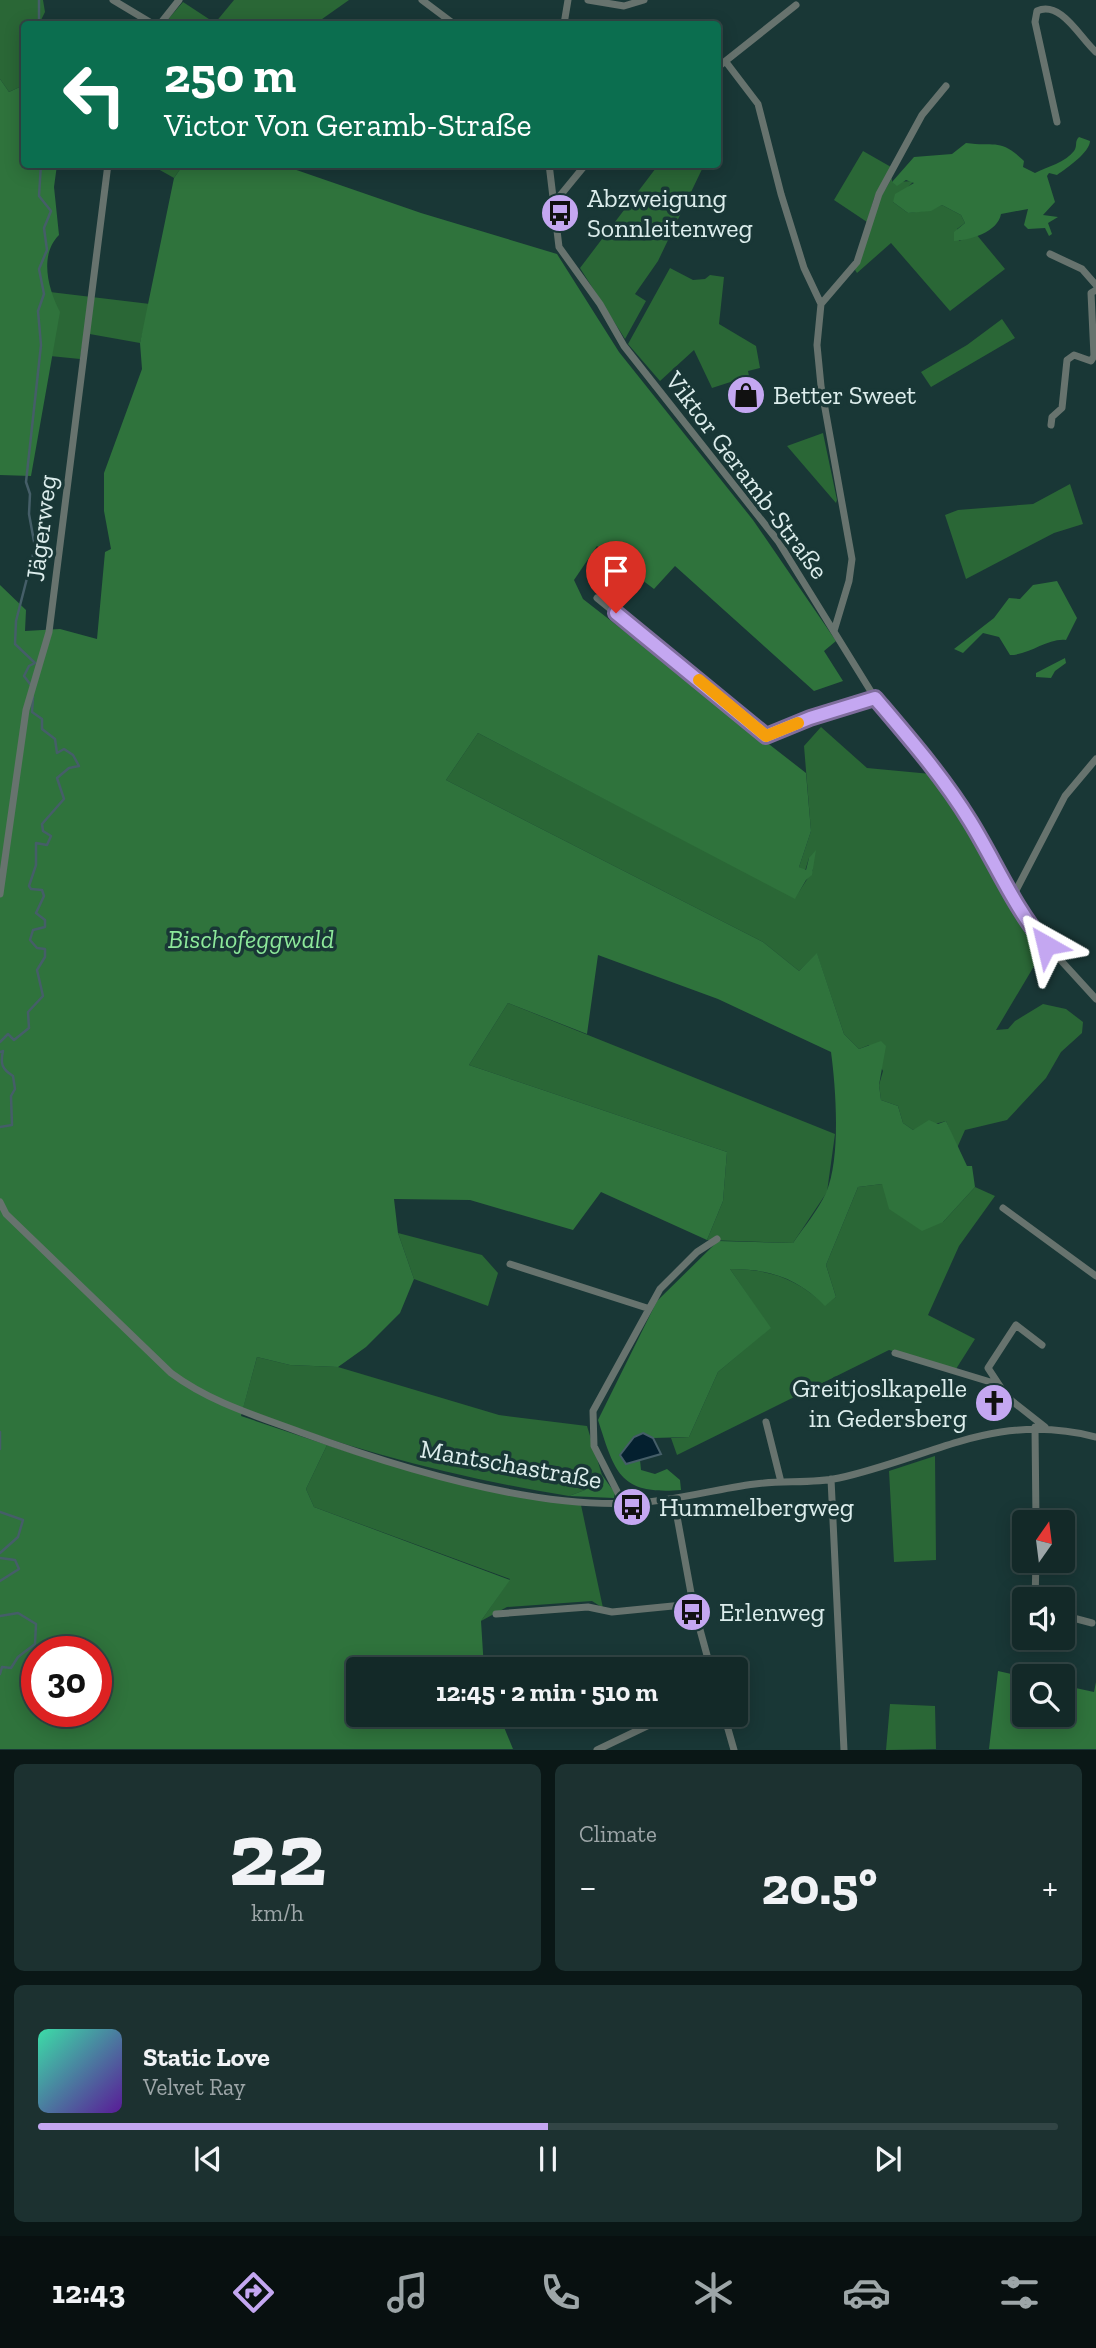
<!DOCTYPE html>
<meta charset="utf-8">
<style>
:root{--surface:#132928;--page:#1c3130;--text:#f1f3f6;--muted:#9da6a8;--line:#324545;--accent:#c4a7f1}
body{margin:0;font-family:"Zilla Slab",serif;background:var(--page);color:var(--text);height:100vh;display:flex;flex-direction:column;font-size:26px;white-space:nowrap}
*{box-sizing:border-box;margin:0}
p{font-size:23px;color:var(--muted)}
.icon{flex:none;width:38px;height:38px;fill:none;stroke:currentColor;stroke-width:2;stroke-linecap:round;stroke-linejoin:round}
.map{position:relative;height:1750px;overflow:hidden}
.drawer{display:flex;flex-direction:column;gap:14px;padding:14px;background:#0a1716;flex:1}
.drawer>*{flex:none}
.banner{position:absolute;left:21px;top:21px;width:700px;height:147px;border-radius:7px;box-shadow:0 4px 18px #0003,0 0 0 2px var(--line);background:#0b6e4f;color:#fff;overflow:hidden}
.needle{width:46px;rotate:14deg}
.fabs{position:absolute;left:1012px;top:1510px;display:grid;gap:14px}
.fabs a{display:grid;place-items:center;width:63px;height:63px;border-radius:7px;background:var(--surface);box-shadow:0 4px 18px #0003,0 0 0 2px var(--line);font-size:35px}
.speed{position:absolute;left:21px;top:1636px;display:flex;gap:14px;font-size:35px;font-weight:700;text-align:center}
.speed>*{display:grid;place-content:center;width:91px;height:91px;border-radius:50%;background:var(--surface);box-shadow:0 4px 18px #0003,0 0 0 2px var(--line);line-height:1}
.speed .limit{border:10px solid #d22;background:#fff;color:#111}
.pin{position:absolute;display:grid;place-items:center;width:60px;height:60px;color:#fff;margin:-72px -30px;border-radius:50% 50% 50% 0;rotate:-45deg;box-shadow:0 0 7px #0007}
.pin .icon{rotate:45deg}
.me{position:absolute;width:77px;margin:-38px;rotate:323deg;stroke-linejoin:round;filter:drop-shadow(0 0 5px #0008)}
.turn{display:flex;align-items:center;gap:24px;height:147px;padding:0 28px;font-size:32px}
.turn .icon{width:91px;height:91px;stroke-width:2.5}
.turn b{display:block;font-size:49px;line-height:60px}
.big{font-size:52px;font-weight:700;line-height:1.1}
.drawer .tile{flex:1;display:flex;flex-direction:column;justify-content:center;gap:10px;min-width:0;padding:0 24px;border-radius:10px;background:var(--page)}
.drawer .dial{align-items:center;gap:0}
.dial b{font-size:91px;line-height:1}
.song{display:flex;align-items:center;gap:21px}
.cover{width:84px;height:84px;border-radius:10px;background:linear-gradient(135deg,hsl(160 70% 55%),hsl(270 70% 35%))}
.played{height:7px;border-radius:4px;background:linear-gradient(90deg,var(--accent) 50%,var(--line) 50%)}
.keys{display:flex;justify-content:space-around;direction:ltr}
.heat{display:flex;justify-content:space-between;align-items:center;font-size:38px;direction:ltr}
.drawer .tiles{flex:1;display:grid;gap:14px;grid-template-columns:1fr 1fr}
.tile:last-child{grid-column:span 2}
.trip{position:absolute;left:346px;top:1657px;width:402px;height:70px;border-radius:7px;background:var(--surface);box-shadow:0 4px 18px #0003,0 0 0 2px var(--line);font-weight:700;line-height:70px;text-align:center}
.menu{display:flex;height:112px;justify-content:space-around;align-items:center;background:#081010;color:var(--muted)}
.menu .icon{width:49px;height:49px}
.menu .current{color:var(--accent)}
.menu b{font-size:32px;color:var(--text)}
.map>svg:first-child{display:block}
</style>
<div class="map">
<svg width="1096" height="1750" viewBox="0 0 1096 1750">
<rect width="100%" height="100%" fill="#193736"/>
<!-- green -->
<path fill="#2a6736" d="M0,0h43l2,12 -6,12h-15v61l-15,7 -9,-13z
M234,0h115l-34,24h-151l19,-22 32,21z
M863,151l28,16 -17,31 -7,24 -33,-22z
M659,164l45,1 -46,96 -23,33 11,7 -21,38 -45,-71z
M151,165h32l-9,13z
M892,178v4l22,-1 -21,21 15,11 23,-3 11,-5 19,10 4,8 -8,6 2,12 17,-7 29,35 -55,42 -59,-68 -34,30 -2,-3 21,-65z
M670,268l23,12 12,-1 5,-4 14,2 -5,47 37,22 4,22 -12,3 1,5 -37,12 -18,-38 -34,31 -32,-37z
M50,292l100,12 -10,39 -56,-10 -4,26 -30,-3 9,-44z
M1002,319l13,19 -84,49 -10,-15 46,-27z
M823,433l14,67 -1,3 -49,-57z
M1070,484l13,40 -29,9 -88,46 -21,-64 13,-5 75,-6z
M821,727l46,41 64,6c40,58 68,122 112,177l-47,79 12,-1 7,-8 28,-17 23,5 17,13 -1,11 -21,19 -15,26 -39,42 -42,10 -8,18 -11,-27 -33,9 -10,-7 -5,-17 -17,-6 -2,-15 4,-14 -14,-26 -10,4 -15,-15 -27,-80 -18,17 -36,-29 -317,-162 32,-47 317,165 18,-28 -4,-12 -4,13 -6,-4 12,-36 -7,-85z
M508,1003l327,131 -8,58 -34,51 -86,-3 16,-39 4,-49 -258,-87z
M882,1184l61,38 32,-35 20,9 -36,50 -31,69 47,24 -19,30 -67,-19 -212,105 -6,-17 18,-1 29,-65 52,-44 -40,-59c39,0 66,9 95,36l11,-8 -10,-32 32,-78z
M398,1233l84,22 16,18 -10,33 -74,-27z
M257,1357l33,8 48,2 161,48 88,11 15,49 -17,15 -16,6c-112,-18 -220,-46 -326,-88z
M327,1445c83,28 167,48 254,60l22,103 -11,-7 -85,6 -26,14 29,-42 -196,-72 -8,-18z
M935,1456l1,104 -42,2 -5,-91z
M890,1704l45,2 1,43 -50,1z"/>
<!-- forest -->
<path fill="#2f733c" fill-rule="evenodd" d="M0,79l9,13 15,-7v79l33,1 -3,22 5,48c-20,20 -11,54 1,77l-29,164 -31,-1z
M1079,137l11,4c0,11 -23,27 -33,34l-8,-2 -2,3 8,26 -12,13 15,2 -10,6 4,11 -3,2 -4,-8 -17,1 -4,-4 4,-16 -27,5c-3,18 -31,26 -47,27v-9l11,-9 -4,-8 -19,-10 -11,6 -23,2 -15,-11 2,-8 19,-11 -8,-3 -9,6 -5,-4 22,-25 38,-3 14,-11c30,4 34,-5 58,18l-1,6 12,6c12,-6 31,-11 39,-22 4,-6 0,-9 5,-14z
M183,165h99l139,48 136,41 62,98 134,168 83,121 -12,10 19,30 -29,10 -139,-125 -21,23 -57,-43 -23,34 9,19 223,174 5,58 -12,36 7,3 3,-12 7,-8 -4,25 -6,5 -11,19 -317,-166 -32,47 317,162 36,29 18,-18 27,81 15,15 22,-8 5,5 -7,39 2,15 17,6 5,17 10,7 16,-10 9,4 8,-3 21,45h5l3,21 -32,35 -21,9 -33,-22 -7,-25 -24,3 -32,78 10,32 -11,9c-28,-28 -55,-37 -95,-37l41,59 -53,44 -29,65 -36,1 -10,-5 -17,31 14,-4 1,10 14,4 12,-5 13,11 1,10c-61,5 -66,-17 -83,-70l59,-119 61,-60 75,2c11,-16 25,-33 33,-50 15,-35 10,-104 5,-141l-113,-53 -120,-44 -11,79 -79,-31 -39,62 258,87 -4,49 -16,39 -106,-48 -28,38 -103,-30 -76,-1 4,34 16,46 -14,34 -34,34 -28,20 -48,-2 -33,-8 -16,59 86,29 -21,44 8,18 196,73 -29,41 3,48 -125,1v45h140l14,34h-513v-1164l26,25 -1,21 35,-2 37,10 8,-87 6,-3 -7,-38v-38l38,-104 -2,-26 34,-165zM37,1652h59v60h-59z
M1057,581l20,37 -11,22c-19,-2 -36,15 -56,15l-11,-18 -16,-4 -20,20 -9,-4 40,-31 15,-20 11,1 13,-14z
M1065,658l1,5 -11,8 -4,7 -15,-1v-4z
M602,1475l13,18 -1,5 -45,-2 16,-6z
M998,1671l26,6v38h38v-30l32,7 2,-10v67h-107z"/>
<!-- water -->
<path fill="#04202f" stroke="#455e68" stroke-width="2" d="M643,1433l10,5 8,16 -35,10 -6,-9 14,-18z"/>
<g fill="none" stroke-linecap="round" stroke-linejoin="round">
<!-- stream -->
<path stroke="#455e68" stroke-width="2.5" d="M39,0v24
M30,684l-6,-8 5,-10 6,-3 -20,-19 1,-23 19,-74 -6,-33 1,-20 -4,-12 15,-137 -3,-34 6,-17 -5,-25 8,-19 -3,-22 7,-17 -12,-15 2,-32
M0,1042l8,-8 6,6 15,-12 -1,-16 15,-16 -6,-26 8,-13v-8l-8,-1 -7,-8 3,-10 12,-3v-7l-9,-7 8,-17 -2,-6 -11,-1 -2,-3 7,-21v-22l11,2 4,-9 -8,-5 -1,-7 22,-25 -7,-21 12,-10 10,-2 -6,-11 -9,-6 -7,4 -2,-14 -13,-10v-10l-10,-7 1,-15
M0,1052l3,-1c-3,13 -1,18 10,25l2,13 -4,7 1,29 -12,2
M0,1432v17
M0,1512l23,8 -5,17 -18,16
M0,1558l15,2 4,9 -19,12
M0,1616l18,-3 18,11 -1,20 -17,13 -7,11 -9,-1 -2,7"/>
<!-- minor -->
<path stroke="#67736e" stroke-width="7" d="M113,0l40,24
M422,0l32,24
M588,0l36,6 20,-6
M160,24l19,-24
M564,24l4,-24
M726,62l32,42 23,90 23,74 17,36 -4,41 4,41 31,173 -3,22 -15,50
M718,67l78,-62
M1057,122l-22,-100 2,-11c24,-11 43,27 59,41
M549,164l10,83 41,57 24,42 154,195 97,157 52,60 44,64 41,76 22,33 62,68
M554,203l32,-39
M1050,254l32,15 14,16
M821,304l36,-42 22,-68 43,-79 24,-29
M1051,425l1,-8 10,-9 5,-48 7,-5 17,6 3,-5 -3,-63 5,-3
M597,598l169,138 44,-18 65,-20
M0,894l26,-184 23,-78 59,-468
M1012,898l53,-102 31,-37
M0,1202l6,12 165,159c39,29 83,42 129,59 96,35 232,77 335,71 41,-2 79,-14 120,-19 28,-4 56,0 84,-6 94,-21 156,-67 257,-41
M1003,1208l93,68
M510,1264l137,44
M1042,1345l-26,-20 -28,43 19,29 38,30
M895,1353l102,31
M766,1422l15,60
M1035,1427l1,95
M831,1479l13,271
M674,1500l19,104 18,66
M623,1503l-29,-57 -1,-35 67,-122 37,-37 20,-13
M1035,1600l1,-39
M496,1614l92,-7 24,5 81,-8
M1062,1615l30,8
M724,1715l10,35
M597,1750l73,-35"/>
</g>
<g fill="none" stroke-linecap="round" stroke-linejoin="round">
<defs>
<path id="route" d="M616,613l150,123 44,-18 65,-20c34,40 68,79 95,123 26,42 44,87 76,124"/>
</defs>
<!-- route casing -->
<use href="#route" stroke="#7f6d9d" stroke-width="18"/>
<!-- route -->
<use href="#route" stroke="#c4a7f1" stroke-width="12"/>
<!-- slow -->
<path stroke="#f59e0b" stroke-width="12" d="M699,680l67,56 32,-13"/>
</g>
<!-- icons -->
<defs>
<symbol id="bus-disc" viewBox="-11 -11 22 22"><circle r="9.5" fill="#c4a7f1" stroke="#193736"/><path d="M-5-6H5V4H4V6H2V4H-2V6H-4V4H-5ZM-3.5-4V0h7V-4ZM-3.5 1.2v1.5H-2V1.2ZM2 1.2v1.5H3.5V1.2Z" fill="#111"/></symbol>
<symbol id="shop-disc" viewBox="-11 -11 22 22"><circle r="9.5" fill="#c4a7f1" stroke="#193736"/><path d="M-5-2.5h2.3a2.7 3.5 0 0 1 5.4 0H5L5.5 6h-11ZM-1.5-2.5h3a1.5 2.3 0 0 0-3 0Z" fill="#111"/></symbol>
<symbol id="church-disc" viewBox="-11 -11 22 22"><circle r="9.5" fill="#c4a7f1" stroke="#193736"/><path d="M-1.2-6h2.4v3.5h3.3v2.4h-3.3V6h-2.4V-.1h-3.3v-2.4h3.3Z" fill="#111"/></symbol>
</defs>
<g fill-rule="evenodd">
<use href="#bus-disc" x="538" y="191" width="44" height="44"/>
<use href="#shop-disc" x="724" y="373" width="44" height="44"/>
<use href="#church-disc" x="972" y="1381" width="44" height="44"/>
<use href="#bus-disc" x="610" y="1485" width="44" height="44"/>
<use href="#bus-disc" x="670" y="1590" width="44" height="44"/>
</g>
<g text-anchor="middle" stroke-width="7" stroke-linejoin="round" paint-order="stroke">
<!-- poi labels -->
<g font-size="26" fill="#dcedec" stroke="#193736" text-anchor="start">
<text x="587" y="207">Abzweigung<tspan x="587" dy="30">Sonnleitenweg</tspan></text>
<text x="773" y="404">Better Sweet</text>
<text x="967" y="1397" text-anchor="end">Greitjoslkapelle<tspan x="967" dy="30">in Gedersberg</tspan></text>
<text x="659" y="1516">Hummelbergweg</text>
<text x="719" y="1621">Erlenweg</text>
</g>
<!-- street labels -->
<g font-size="26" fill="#dcedec" stroke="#193736">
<text transform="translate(747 475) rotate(53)" y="9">Viktor Geramb-Straße</text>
<text transform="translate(41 528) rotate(-83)" y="9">Jägerweg</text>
<text transform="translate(511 1464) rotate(10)" y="9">Mantschastraße</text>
</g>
<!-- park labels -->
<g font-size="26" font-style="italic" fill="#8ce89a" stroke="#193736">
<text x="251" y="948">Bischofeggwald</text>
</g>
</g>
</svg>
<div class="fabs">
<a><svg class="needle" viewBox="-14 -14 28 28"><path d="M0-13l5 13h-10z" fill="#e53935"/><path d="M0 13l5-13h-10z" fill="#9da6a8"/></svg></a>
<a><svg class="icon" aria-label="sound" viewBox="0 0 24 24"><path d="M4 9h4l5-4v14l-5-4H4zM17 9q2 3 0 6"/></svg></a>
<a><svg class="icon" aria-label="search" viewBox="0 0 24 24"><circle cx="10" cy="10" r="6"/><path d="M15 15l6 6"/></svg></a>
</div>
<div class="speed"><div class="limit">30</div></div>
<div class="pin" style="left:616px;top:613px;background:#d93025"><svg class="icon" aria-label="arrive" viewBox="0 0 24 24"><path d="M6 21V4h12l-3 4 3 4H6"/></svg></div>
<svg class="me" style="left:1046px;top:945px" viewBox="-20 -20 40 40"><path d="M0-17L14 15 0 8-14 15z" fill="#c4a7f1" stroke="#fff" stroke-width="4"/></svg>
<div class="trip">12:45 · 2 min · 510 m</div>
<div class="banner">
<div class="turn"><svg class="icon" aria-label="left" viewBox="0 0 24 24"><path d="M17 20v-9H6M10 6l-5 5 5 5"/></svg><div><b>250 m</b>Victor Von Geramb-Straße</div></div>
</div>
</div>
<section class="drawer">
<div class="tiles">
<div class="tile dial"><b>22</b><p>km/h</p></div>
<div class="tile"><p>Climate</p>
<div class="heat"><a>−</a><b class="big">20.5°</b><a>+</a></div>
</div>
<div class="tile">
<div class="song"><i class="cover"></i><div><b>Static Love</b><p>Velvet Ray</p></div></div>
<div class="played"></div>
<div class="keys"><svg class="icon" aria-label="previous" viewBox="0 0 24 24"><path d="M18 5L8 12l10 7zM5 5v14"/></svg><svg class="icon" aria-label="pause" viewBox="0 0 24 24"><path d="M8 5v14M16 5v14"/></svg><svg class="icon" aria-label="next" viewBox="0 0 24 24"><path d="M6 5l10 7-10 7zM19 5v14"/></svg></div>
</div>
</div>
</section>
<nav class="menu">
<b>12:43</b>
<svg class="icon current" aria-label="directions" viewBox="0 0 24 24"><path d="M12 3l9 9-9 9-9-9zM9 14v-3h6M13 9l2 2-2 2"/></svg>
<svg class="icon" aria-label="music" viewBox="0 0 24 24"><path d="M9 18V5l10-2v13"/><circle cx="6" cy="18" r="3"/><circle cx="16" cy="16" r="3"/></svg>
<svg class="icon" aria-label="phone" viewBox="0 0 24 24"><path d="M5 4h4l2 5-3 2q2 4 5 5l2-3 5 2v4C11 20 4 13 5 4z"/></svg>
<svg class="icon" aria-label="climate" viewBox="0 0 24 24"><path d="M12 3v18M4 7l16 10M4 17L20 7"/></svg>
<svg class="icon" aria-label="car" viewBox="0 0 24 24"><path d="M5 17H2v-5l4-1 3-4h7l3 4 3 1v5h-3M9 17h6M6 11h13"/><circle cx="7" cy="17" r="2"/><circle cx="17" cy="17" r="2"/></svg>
<svg class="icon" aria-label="filters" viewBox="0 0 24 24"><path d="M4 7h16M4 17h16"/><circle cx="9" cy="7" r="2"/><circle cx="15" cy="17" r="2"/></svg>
</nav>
